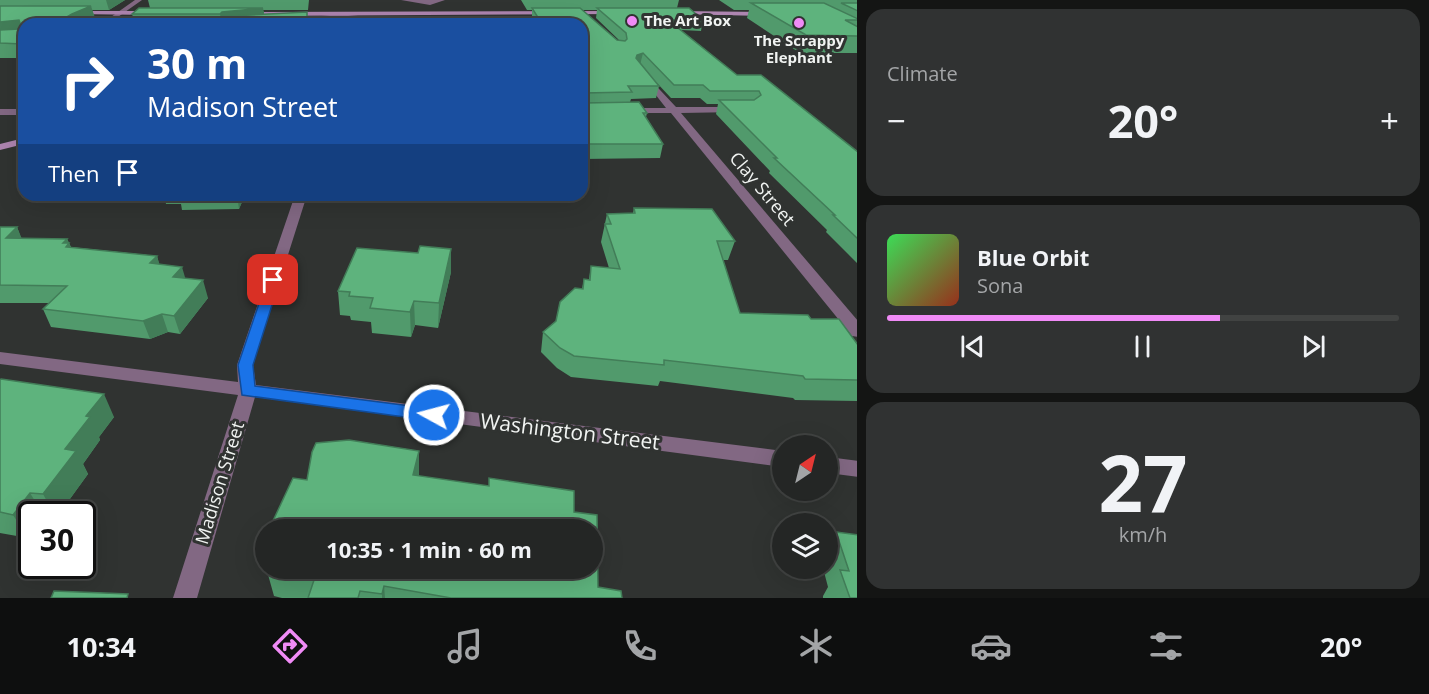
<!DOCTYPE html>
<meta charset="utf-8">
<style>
:root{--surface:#242625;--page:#303232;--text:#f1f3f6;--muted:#a3a5a7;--line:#414342;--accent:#f08bf6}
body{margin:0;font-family:"Open Sans",sans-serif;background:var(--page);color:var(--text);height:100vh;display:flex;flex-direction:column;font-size:22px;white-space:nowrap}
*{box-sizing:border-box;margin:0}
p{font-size:20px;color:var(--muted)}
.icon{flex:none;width:33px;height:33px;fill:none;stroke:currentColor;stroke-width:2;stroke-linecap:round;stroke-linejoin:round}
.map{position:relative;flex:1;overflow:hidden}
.details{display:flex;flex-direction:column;gap:9px;padding:9px;background:#141514;width:572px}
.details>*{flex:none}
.top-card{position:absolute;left:18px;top:18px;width:570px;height:183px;border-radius:18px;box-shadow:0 6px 24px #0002,0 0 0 2px var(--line);background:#1a4fa0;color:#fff;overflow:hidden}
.needle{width:39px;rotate:35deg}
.fabs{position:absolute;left:772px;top:435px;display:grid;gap:12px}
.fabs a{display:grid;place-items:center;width:66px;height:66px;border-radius:50%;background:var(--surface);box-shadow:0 6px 24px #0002,0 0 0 2px var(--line);font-size:30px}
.speed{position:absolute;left:18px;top:501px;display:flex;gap:12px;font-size:30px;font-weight:700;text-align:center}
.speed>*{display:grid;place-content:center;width:78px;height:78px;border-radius:50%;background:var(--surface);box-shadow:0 6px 24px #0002,0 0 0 2px var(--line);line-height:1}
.speed .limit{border:3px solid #111;border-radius:9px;background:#fff;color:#111}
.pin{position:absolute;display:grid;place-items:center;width:51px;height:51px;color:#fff;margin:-26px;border-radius:12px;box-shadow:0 3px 9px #0006}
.me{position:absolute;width:66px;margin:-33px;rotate:277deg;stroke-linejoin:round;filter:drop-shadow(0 0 4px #0008)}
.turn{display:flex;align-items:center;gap:21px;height:126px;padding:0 30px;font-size:27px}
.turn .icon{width:78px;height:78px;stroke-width:2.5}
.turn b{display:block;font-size:42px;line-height:51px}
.then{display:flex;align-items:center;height:57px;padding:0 30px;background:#0003;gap:12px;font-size:22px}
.big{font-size:45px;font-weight:700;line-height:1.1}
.details .tile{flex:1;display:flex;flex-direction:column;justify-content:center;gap:9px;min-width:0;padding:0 21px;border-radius:18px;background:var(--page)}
.details .dial{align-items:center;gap:0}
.dial b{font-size:78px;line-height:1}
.song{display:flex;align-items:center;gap:18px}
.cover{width:72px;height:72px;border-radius:9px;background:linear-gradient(135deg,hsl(130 70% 55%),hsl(10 70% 35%))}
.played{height:6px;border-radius:3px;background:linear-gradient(90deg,var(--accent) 65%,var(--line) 65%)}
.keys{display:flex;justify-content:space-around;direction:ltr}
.heat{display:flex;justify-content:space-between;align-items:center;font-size:33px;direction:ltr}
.trip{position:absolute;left:255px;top:519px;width:348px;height:60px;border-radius:30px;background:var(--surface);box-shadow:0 6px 24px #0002,0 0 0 2px var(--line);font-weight:700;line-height:60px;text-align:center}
.tabs{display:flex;height:96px;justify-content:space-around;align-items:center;background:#0e0f0f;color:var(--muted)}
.tabs .icon{width:42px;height:42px}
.tabs .current{color:var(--accent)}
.tabs b{font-size:27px;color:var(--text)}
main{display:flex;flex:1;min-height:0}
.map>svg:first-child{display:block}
</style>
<main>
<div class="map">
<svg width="858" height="598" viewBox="0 0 858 598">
<rect width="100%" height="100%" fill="#303331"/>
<!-- green -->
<path fill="#5f3561" d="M377,18h140l5,2 -14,4h-146l1,-5z"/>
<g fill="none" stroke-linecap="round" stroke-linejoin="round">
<!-- lane -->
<path fill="#826883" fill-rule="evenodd" d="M401,0h44l-15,5z"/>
<!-- street -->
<path fill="#826883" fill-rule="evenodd" d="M135,0h7l-34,24h-7z
M356,12l2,3 -68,7 -3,-2z
M645,74l31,33h65v4l-3,1 -57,1 177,208v16l-6,-1 -181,-223h-47l-2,-2 5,-3h39l-25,-32z
M0,109h24v6h-24z
M295,195h12l-54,170 3,20 527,66v16l-528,-70 -58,201h-24l65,-203 -238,-31v-12l238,30 -1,-17z
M828,457l30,4v16l-30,-4z"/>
<!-- secondary -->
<path fill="#ae85b0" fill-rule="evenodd" d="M75,11h78l3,2 -3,2 -80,-1z
M618,11l2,3 -374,2 -3,-2 3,-2z
M675,11l93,1 3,2 -3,2 -95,-2z
M24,138v6l-24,6v-6z"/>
</g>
<!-- wall -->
<path fill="#519a6c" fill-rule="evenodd" d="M0,0h125l-16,10h-17l3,8 -71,6v34h-24z
M148,0h161l-1,10h-45l1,4 43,-2 1,12h-85l3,-2h-2l-2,2h-87l-3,-10 18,-6z
M521,0h158l-2,8 26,12 -2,11 -20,-1 56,45 121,77v112l-32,-32 1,-2 -58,-57 1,-2 -54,-57 2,-10h-11l-7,-6h-29l-15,-16 3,4 -3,12 -25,1 -1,3 17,11 -1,4 17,27 -3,14 -78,1v-135h-47l-3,-6v-8h-5zM582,10h15l-1,8 24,23 -3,-1z
M719,0h139v53h-58l-53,-35 2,-8h-15z
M164,195h81l-6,14 -57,1 -1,-6h-15z
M634,208l101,33 -7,19h-5l17,53 71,6 47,26v56l-63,-1 -2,-2 -133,-17 -2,5 -87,-9 -14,-9 -16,-16 2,-20 13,-11 26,-32 2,-10h5l2,-13 18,2 -8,-26 6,-28 26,-1z
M0,227h17l4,11 46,1 4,8 86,9 2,8 26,14 23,20 -28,36 -12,-2 -18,7 -99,-12 -8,-18 6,-6h-49z
M451,272l-13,56 -23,-3 -4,12 -39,-4 -1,-11 -20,-2 -1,-4 -10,-1 -2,-24z
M0,380l114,37 -15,20 1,3 -17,24 5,10 -29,40h-27v19l-4,5 -28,-5z
M349,440l70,11v25l70,10v-8l85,13v21l23,3 1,72 23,4 1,7h-340l-8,-2 -7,-25 1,-3h324v-38h-318l-2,-7 21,-45 14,2 5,-28 4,-9z
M836,532l22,66h-35v-2l5,-9 -5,-19h5v-24z"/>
<!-- shaded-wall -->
<path fill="#427d58" d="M106,0h19l-16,10z
M91,6l4,12 -12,6h-28l17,-10z
M263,8l2,10 -41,4 -2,2 -2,-10 2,-2z
M19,20l5,14 -24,2v-14z
M643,53l-3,12 -5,2 2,-12z
M237,195h8l-6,14z
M17,227l7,17 -18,-6z
M67,239l2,4 7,17 -13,-17z
M451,249v23l-13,56 1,-25z
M157,256l5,17 -12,-10z
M182,267l5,17 -14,-7z
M203,280l5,18 -28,36 -6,-18z
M414,301l1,24 -4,12 -1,-25z
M162,314l6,18 -18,7 -7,-18z
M104,394l10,23 -15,20 1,3 -17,24 5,10 -29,40h-5l-11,-20 22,-45 21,-33z
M419,451v26l-6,-2z
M30,493l13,21h-11v19l-4,5 -15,-23z
M384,586l1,12h-3v-4z"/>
<!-- building -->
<path fill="#5eb37d" stroke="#427d58" stroke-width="1.5" d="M751,3h73l34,16v1h-13l13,7v9l-52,-1z
M841,3h17v8z
M0,6h91l-19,8 -17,10h-31v19l-2,1 -22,-1v-13l19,-1 2,-3 -2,-6 -19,2z
M139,8h124l-41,4 -2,2h-88z
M532,8h48l37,32 8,1 2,-2 -1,-6 -29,-25h92l14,12h-35l69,55h24l97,77v87l-25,-24h2l-61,-57h3l-58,-58h35l7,-5 -2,-4h-49l-7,-6h-29l-31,-32 -6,2 -1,3 23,28h-31l4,6 -48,1 -2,6v-75h-40z
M307,12v12h-84l8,-8z
M582,101l2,2 55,-1 8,11h-4l20,31h-81z
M634,208l78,1 23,32h-18l23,72 68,2 3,4h28l19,26v35l-53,-1 -2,-3 -139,-16v5l-90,-9 -14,-8 -17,-16 13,-11 4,-19 15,-14 8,1 1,-10 6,1 1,-14 29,3 -15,-45h6l-4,-10 28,-1z
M0,227h17l-11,11 61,1 -4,4h6l-3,4 91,9 -7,7 32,4 -9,10 30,3 -29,36 -12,-2 -19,7 -100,-12 24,-23 -67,-1z
M420,246l31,3 -12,54 -25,-2 -4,11 -40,-4 3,-10 -24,-2 1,-4 -12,-1 19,-43 61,5z
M1,379l103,15 -18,22 4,1 -25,32 11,2 -33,43 -13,-1 -17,22 -13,-3v-132z
M349,440l70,11 -6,24 76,11v-8l85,13v21l23,3 1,72 23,4 1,7h-171l-67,-12 -2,8 -22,-3 -2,7h-50l6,-18 -47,-9 1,-3h324v-38h-317l3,-5 -6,-2 21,-45 14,2 5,-28 4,-9z
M836,532l22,3v63h-8l-10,-28 9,1z
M54,591l74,3 -1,4h-76z"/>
<!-- route -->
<path fill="#1a73e8" stroke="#114b97" stroke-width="1.5" d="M273,276l7,4 -27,85 2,21 179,23 6,1 2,5 -2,4 -6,2 -192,-26 -4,-30 29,-85z"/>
<!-- markers -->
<g fill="#f08bf6" stroke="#303331" stroke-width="2">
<circle cx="632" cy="21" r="6"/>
<circle cx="799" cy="23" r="6"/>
</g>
<g text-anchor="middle" stroke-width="6" stroke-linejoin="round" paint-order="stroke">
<!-- far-poi labels -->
<g font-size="15" font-weight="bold" fill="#f1f4f2" stroke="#303331" text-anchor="start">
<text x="644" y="26">The Art Box</text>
<text x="799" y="46" text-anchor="middle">The Scrappy<tspan x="799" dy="17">Elephant</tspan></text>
</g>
<!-- street labels -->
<g font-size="18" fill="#f1f4f2" stroke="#303331">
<text transform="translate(762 189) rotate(50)" y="6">Clay Street</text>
<text transform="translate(220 483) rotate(-73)" y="6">Madison Street</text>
</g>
<!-- near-street labels -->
<g font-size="21" fill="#f1f4f2" stroke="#303331">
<text transform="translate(570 432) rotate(7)" y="7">Washington Street</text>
</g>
</g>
</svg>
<div class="fabs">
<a><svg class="needle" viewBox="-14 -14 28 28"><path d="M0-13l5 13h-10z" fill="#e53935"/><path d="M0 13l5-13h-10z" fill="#a3a5a7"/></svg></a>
<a><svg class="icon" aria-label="layers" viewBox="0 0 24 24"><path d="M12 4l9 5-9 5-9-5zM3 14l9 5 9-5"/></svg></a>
</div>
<div class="speed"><div class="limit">30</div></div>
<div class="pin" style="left:273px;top:280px;background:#d93025"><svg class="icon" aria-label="arrive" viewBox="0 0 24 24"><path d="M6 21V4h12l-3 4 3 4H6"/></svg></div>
<svg class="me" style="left:434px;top:415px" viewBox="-20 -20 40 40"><circle r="17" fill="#1a73e8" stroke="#fff" stroke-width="3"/><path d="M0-11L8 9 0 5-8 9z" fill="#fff"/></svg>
<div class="trip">10:35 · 1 min · 60 m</div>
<div class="top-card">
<div class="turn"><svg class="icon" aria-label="right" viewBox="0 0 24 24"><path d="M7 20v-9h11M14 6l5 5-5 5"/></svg><div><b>30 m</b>Madison Street</div></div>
<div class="then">Then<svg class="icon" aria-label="arrive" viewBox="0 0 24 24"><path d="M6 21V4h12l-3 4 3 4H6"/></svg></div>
</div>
</div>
<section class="details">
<div class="tile"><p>Climate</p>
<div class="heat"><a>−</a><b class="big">20°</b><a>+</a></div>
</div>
<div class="tile">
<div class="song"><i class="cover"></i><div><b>Blue Orbit</b><p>Sona</p></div></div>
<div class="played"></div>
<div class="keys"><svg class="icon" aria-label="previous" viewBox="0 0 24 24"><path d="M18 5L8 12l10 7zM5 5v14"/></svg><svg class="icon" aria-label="pause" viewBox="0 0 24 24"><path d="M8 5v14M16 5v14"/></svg><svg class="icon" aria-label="next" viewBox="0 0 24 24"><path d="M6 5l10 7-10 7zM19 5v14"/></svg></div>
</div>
<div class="tile dial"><b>27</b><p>km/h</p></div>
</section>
</main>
<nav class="tabs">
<b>10:34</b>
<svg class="icon current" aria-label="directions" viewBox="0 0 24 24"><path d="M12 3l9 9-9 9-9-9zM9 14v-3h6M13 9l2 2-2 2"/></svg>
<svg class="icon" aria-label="music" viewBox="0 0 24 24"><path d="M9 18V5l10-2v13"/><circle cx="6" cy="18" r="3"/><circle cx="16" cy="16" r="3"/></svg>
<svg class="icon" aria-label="phone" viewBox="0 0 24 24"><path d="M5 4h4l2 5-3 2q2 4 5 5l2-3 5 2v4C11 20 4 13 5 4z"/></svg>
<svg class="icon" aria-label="climate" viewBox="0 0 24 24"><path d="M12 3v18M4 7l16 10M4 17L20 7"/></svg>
<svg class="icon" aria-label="car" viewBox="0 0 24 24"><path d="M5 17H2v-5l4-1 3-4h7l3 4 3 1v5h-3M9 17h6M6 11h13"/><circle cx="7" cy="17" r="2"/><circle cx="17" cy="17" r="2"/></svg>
<svg class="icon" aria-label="filters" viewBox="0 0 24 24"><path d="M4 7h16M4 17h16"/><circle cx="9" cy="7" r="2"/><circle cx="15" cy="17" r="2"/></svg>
<b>20°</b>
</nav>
